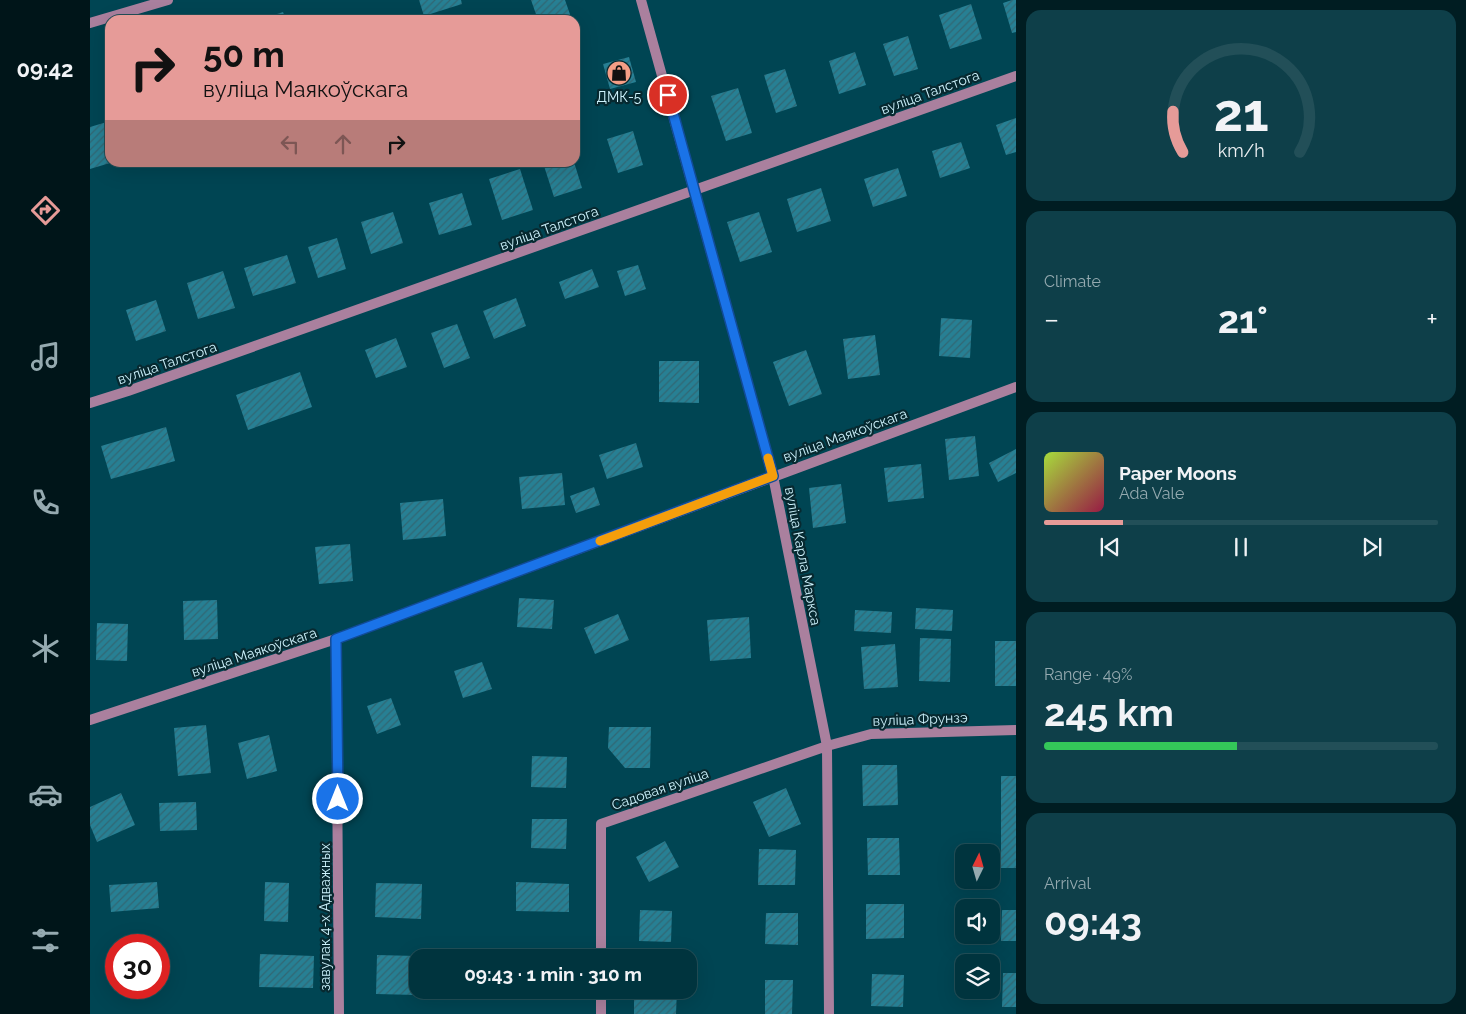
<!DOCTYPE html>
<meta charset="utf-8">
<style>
:root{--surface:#00343e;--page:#0e3f49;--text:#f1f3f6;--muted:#95aab0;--line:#224f58;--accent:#e69b98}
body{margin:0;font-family:Raleway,sans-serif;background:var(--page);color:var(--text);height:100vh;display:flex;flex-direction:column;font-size:19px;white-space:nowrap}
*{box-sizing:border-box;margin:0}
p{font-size:16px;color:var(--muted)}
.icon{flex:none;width:28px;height:28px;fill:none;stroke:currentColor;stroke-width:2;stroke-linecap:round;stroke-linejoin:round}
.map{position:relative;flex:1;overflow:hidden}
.drawer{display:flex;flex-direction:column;gap:10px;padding:10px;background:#001d22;width:450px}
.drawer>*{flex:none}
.banner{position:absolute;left:15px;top:15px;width:475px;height:152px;border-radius:15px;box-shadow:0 5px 20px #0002,0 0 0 1px var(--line);background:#e69b98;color:#111;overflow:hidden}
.needle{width:32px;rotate:5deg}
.tools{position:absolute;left:865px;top:844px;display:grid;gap:10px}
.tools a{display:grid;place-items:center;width:45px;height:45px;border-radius:10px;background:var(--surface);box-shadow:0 5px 20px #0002,0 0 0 1px var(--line);font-size:25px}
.speed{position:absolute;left:15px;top:934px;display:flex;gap:10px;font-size:25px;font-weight:700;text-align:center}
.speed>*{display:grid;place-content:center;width:65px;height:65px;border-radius:50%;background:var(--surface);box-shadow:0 5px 20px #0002,0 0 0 1px var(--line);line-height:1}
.speed .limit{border:8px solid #d22;background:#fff;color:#111}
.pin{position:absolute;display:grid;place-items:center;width:42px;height:42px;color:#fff;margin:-21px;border:2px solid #fff;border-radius:50%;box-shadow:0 1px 5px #0007}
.me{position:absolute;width:55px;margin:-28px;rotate:0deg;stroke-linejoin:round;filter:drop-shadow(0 0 4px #0008)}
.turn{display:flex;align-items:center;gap:18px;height:105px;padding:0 15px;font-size:22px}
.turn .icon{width:65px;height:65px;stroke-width:2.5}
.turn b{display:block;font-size:35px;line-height:42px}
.lanes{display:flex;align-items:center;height:48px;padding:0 15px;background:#0003;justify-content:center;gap:25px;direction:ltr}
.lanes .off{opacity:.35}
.big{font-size:38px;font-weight:700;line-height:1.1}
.drawer .widget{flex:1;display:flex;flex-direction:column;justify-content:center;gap:8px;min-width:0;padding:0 18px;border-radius:15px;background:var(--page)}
.drawer .dial{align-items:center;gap:0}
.dial svg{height:130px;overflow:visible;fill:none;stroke:var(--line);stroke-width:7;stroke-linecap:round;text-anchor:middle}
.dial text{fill:var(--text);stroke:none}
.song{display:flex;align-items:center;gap:15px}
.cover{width:60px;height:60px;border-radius:8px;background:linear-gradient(135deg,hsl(80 70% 55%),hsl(340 70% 35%))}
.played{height:5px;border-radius:2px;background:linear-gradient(90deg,var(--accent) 20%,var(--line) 20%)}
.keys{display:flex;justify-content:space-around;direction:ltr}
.heat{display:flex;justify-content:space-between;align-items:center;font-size:28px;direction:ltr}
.charge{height:8px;border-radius:4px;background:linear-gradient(90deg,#34c759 49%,var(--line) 0)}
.trip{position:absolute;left:319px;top:949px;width:288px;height:50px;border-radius:15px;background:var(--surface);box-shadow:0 5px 20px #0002,0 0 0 1px var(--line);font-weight:700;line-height:50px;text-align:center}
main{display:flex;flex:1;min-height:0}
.tab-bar{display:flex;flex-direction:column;width:90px;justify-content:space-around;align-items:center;background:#001519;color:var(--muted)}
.tab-bar .icon{width:35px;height:35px}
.tab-bar .selected{color:var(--accent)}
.tab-bar b{font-size:22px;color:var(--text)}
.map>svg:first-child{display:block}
</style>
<main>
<nav class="tab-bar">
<b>09:42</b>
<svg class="icon selected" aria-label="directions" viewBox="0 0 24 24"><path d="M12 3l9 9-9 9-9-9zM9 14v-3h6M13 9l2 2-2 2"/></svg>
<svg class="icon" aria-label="music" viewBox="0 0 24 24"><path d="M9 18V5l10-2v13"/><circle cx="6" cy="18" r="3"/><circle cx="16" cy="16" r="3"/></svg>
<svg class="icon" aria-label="phone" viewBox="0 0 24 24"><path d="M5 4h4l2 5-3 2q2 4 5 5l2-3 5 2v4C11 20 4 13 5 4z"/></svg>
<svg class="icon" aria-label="climate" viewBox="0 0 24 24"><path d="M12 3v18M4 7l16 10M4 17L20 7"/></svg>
<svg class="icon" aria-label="car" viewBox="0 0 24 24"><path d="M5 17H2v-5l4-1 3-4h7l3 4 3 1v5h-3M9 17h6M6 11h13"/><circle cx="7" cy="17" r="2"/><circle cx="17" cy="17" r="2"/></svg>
<svg class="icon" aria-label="filters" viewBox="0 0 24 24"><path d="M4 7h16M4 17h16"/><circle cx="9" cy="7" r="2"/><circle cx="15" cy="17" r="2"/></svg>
</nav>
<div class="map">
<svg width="926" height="1014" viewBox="0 0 926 1014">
<defs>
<pattern id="building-hatch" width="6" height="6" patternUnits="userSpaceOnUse" patternTransform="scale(1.25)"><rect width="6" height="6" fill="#278094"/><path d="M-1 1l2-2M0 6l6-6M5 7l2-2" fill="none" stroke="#316774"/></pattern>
</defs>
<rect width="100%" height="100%" fill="#004553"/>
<!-- building -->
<path fill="url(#building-hatch)" d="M329,0h42l1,4 -38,12z
M441,0h34l7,20h-34z
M922,0h4v32l-4,1 -9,-30z
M881,4l11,35 -32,10 -11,-34z
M193,12l3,8h-27z
M818,36l10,33 -24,7 -11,-32z
M765,52l11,33 -27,9 -10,-33z
M539,57l7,25 -26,7 -7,-25z
M695,69l12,37 -21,7 -12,-38z
M648,88l14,45 -26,8 -15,-45z
M926,118v34l-10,3 -10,-30z
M20,121v42l-20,6v-42z
M543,131l10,34 -25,8 -11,-34z
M871,142l9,26 -30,10 -8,-27z
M464,162h20l8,26 -28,9 -10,-31z
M808,168l9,28 -34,11 -9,-28z
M430,169l13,41 -31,10 -13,-41z
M731,188l10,33 -34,11 -10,-33z
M372,193l10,32 -33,10 -10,-32z
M303,212l10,31 -32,11 -10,-32z
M669,212l13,40 -32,10 -13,-40z
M247,238l9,31 -28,9 -10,-31z
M197,255l9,28 -43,13 -9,-28z
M548,265l8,24 -21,7 -8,-25z
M502,269l7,18 -34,12 -6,-17z
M133,271l12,37 -37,11 -11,-36z
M426,298l10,28 -32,13 -11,-28z
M66,300l10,31 -30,10 -10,-31z
M851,318l31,2 -2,38 -31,-2z
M367,324l13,34 -26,10 -13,-35z
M785,335l5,40 -32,4 -5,-40z
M306,338l11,29 -31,11 -11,-28z
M716,350l16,44 -33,12 -16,-44z
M569,361h40v42l-40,-1z
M210,372l12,35 -64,23 -12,-35z
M76,427l9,34 -64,18 -10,-33z
M885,436l4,40 -30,4 -4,-41z
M546,443l7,24 -36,12 -8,-24z
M926,449v24l-18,9 -9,-19z
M831,464l3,34 -36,4 -4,-34z
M472,473l3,32 -43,4 -3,-32z
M751,484l5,39 -33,5 -4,-40z
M504,487l6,18 -24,8 -6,-17z
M353,499l3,37 -43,4 -3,-37z
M260,544l3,37 -34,3 -4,-37z
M429,598l35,2 -2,29 -35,-2z
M127,600l1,39 -34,1 -1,-39z
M826,608l37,2 -1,21 -37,-2z
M765,610l37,2 -1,21 -37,-2z
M528,614l11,26 -34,14 -11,-26z
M659,617l2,41 -41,3 -3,-41z
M7,623l31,1 -1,37 -31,-1z
M830,638l31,1 -1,43 -31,-1z
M905,641h21v45h-21z
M805,644l3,43 -34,2 -3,-42z
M392,662l10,27 -29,9 -9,-27z
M301,698l10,27 -24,9 -10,-28z
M116,725l5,48 -33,3 -4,-48z
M519,727h42l-1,41h-25l-17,-20z
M179,735l8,36 -30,8 -9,-36z
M442,756l35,1 -1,31 -35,-1z
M772,765h35l1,40 -35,1z
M911,776h15v92h-15z
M696,788l15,36 -32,13 -16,-35z
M31,793l14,32 -38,17 -7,-17v-18z
M106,802l1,28 -37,1 -1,-28z
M442,819h35l-1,30 -35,-1z
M777,838h32l1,37h-32z
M575,841l14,26 -30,15 -13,-25z
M669,849l37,1 -1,35h-37z
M67,882l2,26 -48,4 -2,-27z
M175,882l24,1 -1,39 -24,-1z
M426,882l53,2v28l-53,-1z
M286,883l46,1 -1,35 -46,-2z
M776,904h38v34l-38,1z
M550,910l32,1 -1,31 -32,-1z
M912,910h14v31h-15z
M676,913h32v32l-33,-1z
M170,954l54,2 -1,32 -54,-1z
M287,955l40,1 -1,39 -40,-1z
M913,973h13v34h-14z
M782,974l32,1 -1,32 -32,-1z
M675,980h28l-1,34h-27z
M443,990h42l-1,7 -41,-2z
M544,990h43l-1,24h-42z"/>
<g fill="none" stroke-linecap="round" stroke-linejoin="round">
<!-- street -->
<path stroke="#aa809e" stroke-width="10" d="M551,0l132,476 54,270 2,268
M0,23l78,-23
M0,403l38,-12 888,-315
M246,639l3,375
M0,720l246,-81 680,-252
M511,958v-134l226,-78 44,-12 145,-4
M511,1014v-24"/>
</g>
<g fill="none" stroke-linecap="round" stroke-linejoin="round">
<defs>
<path id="route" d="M248,799l-2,-160 437,-163 -105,-381"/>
</defs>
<!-- route casing -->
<use href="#route" stroke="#114b97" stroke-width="12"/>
<!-- route -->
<use href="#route" stroke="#1a73e8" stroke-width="9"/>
<!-- slow -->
<path stroke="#f59e0b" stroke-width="9" d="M510,541l173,-65 -5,-18"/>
</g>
<!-- icons -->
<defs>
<symbol id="shop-disc" viewBox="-11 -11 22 22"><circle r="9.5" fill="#f49e86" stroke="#072930"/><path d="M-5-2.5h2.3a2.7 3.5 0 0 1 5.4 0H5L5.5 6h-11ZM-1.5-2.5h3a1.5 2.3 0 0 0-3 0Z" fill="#111"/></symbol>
</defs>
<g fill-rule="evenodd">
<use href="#shop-disc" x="515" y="59" width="28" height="28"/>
</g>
<g text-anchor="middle" stroke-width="4.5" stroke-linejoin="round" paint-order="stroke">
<!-- street labels -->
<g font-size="14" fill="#cef3fd" stroke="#072930">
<text transform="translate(840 92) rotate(-20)" y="5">вуліца Талстога</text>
<text transform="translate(459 228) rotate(-20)" y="5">вуліца Талстога</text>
<text transform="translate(77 363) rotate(-19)" y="5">вуліца Талстога</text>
<text transform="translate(755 435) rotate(-20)" y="5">вуліца Маякоўскага</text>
<text transform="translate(713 556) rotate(79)" y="5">вуліца Карла Маркса</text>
<text transform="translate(164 652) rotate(-18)" y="5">вуліца Маякоўскага</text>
<text transform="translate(830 719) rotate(-2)" y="5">вуліца Фрунзэ</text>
<text transform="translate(570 789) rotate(-19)" y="5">Садовая вуліца</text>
<text transform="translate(235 917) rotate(-90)" y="5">завулак 4-х Адважных</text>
</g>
<!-- poi labels -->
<g font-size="14" fill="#cef3fd" stroke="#072930">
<text x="529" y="102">ДМК-5</text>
</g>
</g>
</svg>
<div class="tools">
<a><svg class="needle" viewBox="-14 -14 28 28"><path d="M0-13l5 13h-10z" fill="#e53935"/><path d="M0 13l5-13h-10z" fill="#95aab0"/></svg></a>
<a><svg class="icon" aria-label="sound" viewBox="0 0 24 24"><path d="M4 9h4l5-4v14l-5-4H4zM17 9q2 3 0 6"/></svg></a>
<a><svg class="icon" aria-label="layers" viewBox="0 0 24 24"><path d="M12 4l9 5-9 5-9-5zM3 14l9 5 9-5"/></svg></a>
</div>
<div class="speed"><div class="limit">30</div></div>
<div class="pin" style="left:578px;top:95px;background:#d93025"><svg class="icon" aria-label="arrive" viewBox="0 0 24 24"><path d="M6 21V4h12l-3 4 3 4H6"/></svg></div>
<svg class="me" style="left:248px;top:799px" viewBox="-20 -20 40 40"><circle r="17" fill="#1a73e8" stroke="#fff" stroke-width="3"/><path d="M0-11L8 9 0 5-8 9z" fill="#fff"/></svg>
<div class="trip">09:43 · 1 min · 310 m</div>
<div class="banner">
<div class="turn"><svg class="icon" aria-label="right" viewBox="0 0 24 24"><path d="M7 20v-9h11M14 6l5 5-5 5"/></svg><div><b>50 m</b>вуліца Маякоўскага</div></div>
<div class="lanes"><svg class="icon off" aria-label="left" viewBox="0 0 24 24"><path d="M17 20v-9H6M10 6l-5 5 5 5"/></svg><svg class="icon off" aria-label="ahead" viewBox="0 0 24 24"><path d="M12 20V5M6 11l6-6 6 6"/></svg><svg class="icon" aria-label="right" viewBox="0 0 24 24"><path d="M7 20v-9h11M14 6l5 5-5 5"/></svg></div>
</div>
</div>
<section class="drawer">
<div class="widget dial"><svg viewBox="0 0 100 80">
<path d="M14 69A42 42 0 1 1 86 69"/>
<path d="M14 69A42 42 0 0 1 8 44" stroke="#e69b98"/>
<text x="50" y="56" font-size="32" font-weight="700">21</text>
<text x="50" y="72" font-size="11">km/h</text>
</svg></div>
<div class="widget"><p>Climate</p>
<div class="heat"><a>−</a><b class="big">21°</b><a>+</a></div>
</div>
<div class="widget">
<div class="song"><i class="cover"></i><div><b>Paper Moons</b><p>Ada Vale</p></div></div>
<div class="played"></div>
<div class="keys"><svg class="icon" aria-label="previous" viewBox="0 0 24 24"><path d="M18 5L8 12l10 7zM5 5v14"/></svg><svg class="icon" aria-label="pause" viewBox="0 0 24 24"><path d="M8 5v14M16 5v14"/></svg><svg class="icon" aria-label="next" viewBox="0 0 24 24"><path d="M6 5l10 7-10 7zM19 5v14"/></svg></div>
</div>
<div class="widget"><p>Range · 49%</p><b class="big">245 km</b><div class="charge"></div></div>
<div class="widget"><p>Arrival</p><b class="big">09:43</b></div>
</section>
</main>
